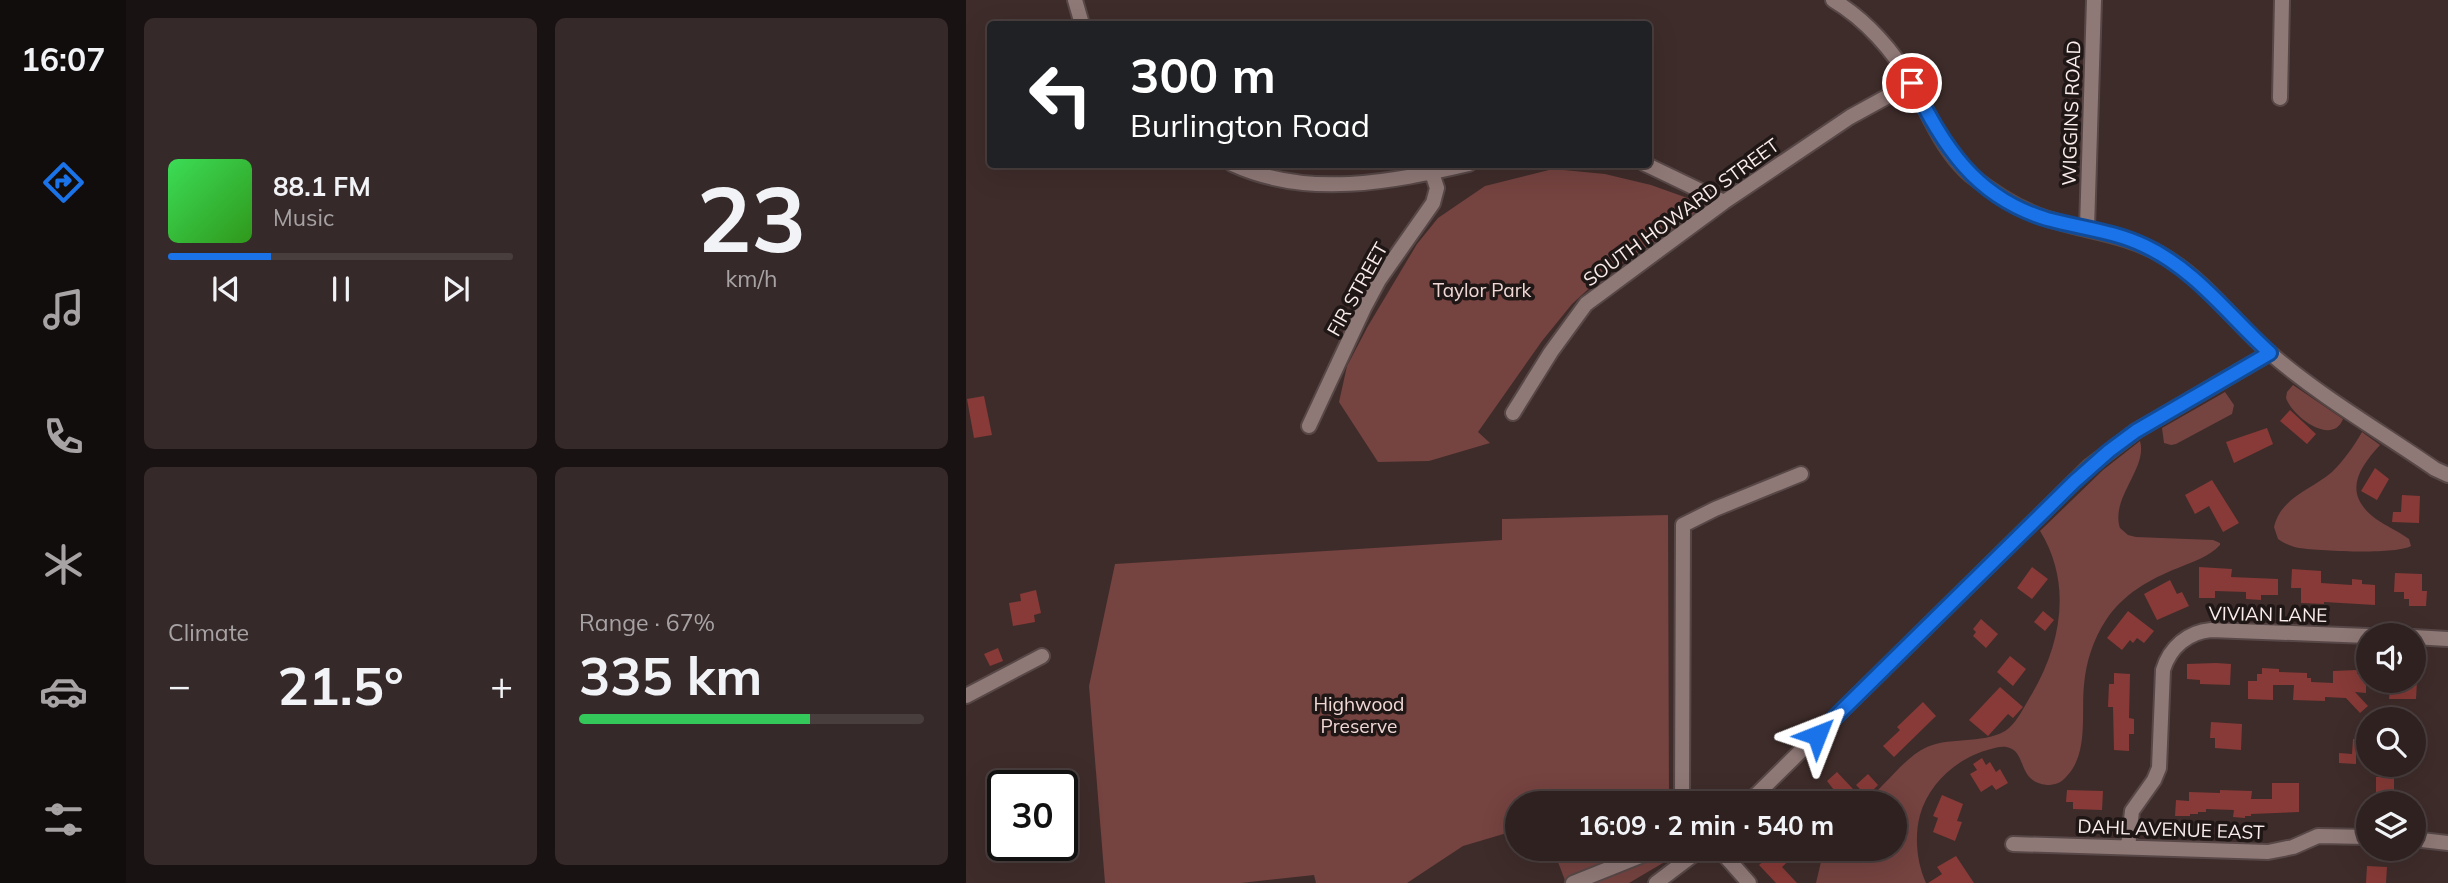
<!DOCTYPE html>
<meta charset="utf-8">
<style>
:root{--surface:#2e2120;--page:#362929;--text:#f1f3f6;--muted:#a7a3a5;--line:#493e3e;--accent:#1a73e8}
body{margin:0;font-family:Mulish,sans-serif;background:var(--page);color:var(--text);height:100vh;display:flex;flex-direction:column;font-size:26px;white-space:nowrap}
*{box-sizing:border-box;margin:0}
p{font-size:23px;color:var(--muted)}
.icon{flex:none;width:38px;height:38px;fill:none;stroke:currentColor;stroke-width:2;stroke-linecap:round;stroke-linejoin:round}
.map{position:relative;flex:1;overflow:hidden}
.panel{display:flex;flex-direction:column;gap:18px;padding:18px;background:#191212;width:840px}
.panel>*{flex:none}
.guide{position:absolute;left:21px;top:21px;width:665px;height:147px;border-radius:7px;box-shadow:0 7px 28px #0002,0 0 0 2px var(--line);background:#202124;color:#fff;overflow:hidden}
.controls{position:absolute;left:1390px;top:623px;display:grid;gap:14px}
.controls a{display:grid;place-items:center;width:70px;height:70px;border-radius:50%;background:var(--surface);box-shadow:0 7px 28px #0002,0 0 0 2px var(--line);font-size:35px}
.speed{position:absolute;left:21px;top:770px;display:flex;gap:14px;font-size:35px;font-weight:700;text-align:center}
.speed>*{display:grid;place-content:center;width:91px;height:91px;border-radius:50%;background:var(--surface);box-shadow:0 7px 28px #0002,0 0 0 2px var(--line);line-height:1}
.speed .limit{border:4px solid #111;border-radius:10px;background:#fff;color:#111}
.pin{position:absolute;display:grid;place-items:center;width:60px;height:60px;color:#fff;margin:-30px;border:4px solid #fff;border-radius:50%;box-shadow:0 2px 7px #0007}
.me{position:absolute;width:77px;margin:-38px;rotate:45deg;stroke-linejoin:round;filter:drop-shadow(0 0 5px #0008)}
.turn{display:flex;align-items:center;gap:24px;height:147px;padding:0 28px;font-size:32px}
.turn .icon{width:91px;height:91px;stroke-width:2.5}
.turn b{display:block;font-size:49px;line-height:60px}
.big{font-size:52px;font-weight:700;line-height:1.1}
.panel .tile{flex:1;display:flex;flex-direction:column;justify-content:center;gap:10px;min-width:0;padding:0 24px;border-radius:10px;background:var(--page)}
.panel .dial{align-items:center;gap:0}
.dial b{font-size:91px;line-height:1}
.song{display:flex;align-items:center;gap:21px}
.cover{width:84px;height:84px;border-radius:10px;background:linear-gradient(135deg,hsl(130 70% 55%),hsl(110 70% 35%))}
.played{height:7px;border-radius:4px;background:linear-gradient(90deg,var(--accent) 30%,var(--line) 30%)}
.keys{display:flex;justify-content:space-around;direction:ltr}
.heat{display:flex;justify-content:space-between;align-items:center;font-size:38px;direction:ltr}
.charge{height:10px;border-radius:5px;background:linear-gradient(90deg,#34c759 67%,var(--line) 0)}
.panel .tiles{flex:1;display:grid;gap:18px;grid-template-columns:repeat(2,1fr)}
.trip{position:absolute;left:539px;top:791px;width:402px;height:70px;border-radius:35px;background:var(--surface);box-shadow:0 7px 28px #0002,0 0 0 2px var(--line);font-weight:700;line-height:70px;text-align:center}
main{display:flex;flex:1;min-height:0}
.tabs{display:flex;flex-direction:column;width:126px;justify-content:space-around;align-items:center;background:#120d0d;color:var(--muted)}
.tabs .icon{width:49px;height:49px}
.tabs .current{color:var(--accent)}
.tabs b{font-size:32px;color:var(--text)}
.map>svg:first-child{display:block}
</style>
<main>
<nav class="tabs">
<b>16:07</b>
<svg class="icon current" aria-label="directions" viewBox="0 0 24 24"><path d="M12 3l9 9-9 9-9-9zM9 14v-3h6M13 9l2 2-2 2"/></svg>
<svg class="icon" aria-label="music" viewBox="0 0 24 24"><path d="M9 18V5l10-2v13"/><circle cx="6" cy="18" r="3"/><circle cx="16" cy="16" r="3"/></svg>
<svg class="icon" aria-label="phone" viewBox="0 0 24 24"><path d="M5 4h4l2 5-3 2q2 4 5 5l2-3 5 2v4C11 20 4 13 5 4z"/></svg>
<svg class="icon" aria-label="climate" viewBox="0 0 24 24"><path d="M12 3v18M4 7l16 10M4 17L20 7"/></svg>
<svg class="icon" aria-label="car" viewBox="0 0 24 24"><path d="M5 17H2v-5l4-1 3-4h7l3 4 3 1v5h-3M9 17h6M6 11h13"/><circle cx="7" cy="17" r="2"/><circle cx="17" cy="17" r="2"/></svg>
<svg class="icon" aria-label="filters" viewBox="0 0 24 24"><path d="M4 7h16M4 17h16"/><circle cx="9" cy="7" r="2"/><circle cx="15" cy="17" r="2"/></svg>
</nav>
<section class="panel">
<div class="tiles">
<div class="tile">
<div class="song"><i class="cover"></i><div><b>88.1 FM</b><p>Music</p></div></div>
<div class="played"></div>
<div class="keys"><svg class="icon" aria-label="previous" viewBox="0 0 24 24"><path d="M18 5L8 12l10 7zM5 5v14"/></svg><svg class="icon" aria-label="pause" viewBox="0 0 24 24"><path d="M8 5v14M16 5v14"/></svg><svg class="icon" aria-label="next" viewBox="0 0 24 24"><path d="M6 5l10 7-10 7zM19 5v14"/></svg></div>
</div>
<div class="tile dial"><b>23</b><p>km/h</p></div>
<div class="tile"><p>Climate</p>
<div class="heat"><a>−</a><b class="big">21.5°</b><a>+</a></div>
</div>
<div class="tile"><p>Range · 67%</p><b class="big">335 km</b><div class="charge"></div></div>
</div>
</section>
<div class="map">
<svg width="1482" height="883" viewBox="0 0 1482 883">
<rect width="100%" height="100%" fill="#3e2c2a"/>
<!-- green -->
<path fill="#754340" d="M587,169l52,5 46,11 56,20 -111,77 -24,22 -30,37 -64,91 12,11 -61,18 -51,1 -39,-60 8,-36 21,-40 49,-82 21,-26 47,-32z
M1327,385l50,34c-11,28 -51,-3 -57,-21l1,-6z
M1259,392l9,13 -2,9 -56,30 -5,1 -7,-2 -2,-15z
M1396,432l18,13c-22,24 -38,49 -4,74 10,7 22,12 33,20l2,7c-16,9 -91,5 -112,2 -8,-2 -14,-4 -21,-9l-4,-12c7,-30 37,-37 58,-55 12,-12 22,-26 30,-40z
M1174,441c8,27 -30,57 -20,87l8,7 8,2 77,3 7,3v2c-11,12 -28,17 -42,23 -28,11 -55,26 -72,52 -13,20 -20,42 -22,65 -3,29 5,69 -18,92 -5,6 -11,8 -19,8 -28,-3 -21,-28 -35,-36 -7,-4 -15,-2 -21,0 -33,8 -62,34 -71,66 -6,22 -3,48 6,68h-110l8,-34h71v-46h-32c22,-16 40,-45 64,-56 25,-11 62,-2 82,-19 9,-8 15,-21 21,-31 31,-51 43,-113 10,-166l63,-61z
M702,515l1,288h-152v27l-54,16 -56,37h-91l-2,-8 -73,8h-136l-16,-197 26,-122 387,-24v-21z
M587,849h116l-1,11 -39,23h-63z"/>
<!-- building -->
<path fill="#873a37" d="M18,396l8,39 -18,3 -7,-39z
M1324,410l26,24 -9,10 -27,-23z
M1301,428l6,16 -39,19 -8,-21z
M1409,468l14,11 -12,21 -16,-9z
M1246,480l27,43 -16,9 -14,-26 -14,8 -10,-19z
M1436,495l18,1 -1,27 -27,-1 1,-10h8z
M1066,567l16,12 -16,20 -15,-11z
M1233,567l33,2 -1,8 47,2v16h-17v5l-15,-1v-7l-31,-1v7h-16z
M1326,569l29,2v12l31,2v-6l10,1v4l13,1v20l-51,-3v2l-23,-1v-15h-10z
M1429,573l27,1v17h5l-1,15h-17v-7h-5v-7h-10z
M1204,580l7,14 5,-2 7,14 -32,14 -13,-26z
M70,590l5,23 -7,2 1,7 -22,4 -4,-23 12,-2 -1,-7z
M1077,611l11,9 -9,11 -11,-9z
M1162,611l26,20 -10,12 -7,-5 -4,5 -3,-3 -8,10 -15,-12z
M1015,619l17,15 -12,14 -13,-12 3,-4 -3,-3z
M32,648l5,13 -13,5 -6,-12z
M1044,656l16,13 -13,17 -16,-14z
M1250,663l15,1 -1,21 -30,-1v-4l-13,-1v-15z
M1296,668l17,1v3l28,1v5h4v4l22,1v-12l24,-1v4h9v19l-11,-1 13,14 -8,7 -14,-15 -21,-1v4l-32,-1 1,-15h-21v15l-25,-1v-18h9v-7h5z
M1148,673l16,1 -1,44 5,1v15h-5v17l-15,-1 -1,-43h-5l1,-23h5z
M1425,681h26l-1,18h-27z
M1034,687l23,20 -10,11 -5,-4 -20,22 -19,-16z
M957,702l13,14 -42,41 -11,-11 17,-16 -3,-3z
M1245,722l31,2 -1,26 -26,-2v-10h-5z
M1387,739l15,1v15l-12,-1v10l-17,-1v-10l13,1z
M1016,758l4,7 4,-3 6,10 4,-3 8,14 -12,7 -4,-5 -11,7 -11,-18 7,-4 -4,-6z
M871,772l16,17 -12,10 -14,-18z
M902,774l10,11 -11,11 -11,-11z
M1410,777h18v26h-18z
M1306,783h27v29l-48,2v2h-6v2l-12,-1 1,-7 -28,-1v3h-8v2h-8v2h-15l1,-16 13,1v-9l31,1v-3l32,1 -1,8h21z
M1101,790l36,1 -1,19 -29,-1v-7h-7z
M976,795l21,9 -6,17 5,1 -7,19 -22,-9 5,-14 -5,-2z
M789,849h34l6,6 -13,12 15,16h-21l-17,-18 6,-5z
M990,856l18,27h-46l14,-9 -5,-7z
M1401,866l20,1 -1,16h-20z"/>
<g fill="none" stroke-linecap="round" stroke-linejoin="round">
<defs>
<path id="street" d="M109,0l7,24
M867,0c32,19 61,51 79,84 18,31 31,68 60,92 23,18 46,33 73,42 42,14 81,15 120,39 42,25 69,65 105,96 51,44 110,78 165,116l13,6
M1314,98l2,-98
M266,164c76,35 159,18 237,0
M679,164l79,38
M1121,228l7,-228
M547,413l38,-61 35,-48 138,-102 126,-85 62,-34
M343,426l55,-118 15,-28 54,-77 4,-15 -5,-15
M1447,637l35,2
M0,696l76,-40
M716,803l1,-278 32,-16 86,-35
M782,803l341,-336 47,-36 134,-78
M1447,839l35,4
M1047,844l255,8 25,-5 25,-11 50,1
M1162,847l4,-36 22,-31 5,-12 4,-98c7,-23 25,-38 48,-40l157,6
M753,849l30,34
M607,883l85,-34
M690,883l45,-34"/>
</defs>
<!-- street casing -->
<use href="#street" stroke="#574847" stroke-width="18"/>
<!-- street -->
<use href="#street" stroke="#8f7977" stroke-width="14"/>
</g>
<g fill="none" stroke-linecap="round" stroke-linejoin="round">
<defs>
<path id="route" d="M851,735l257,-253 35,-31 27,-20 134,-78c-41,-37 -74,-83 -125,-107 -31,-15 -65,-18 -98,-27 -73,-22 -103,-73 -135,-136"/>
</defs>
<!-- route casing -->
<use href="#route" stroke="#114b97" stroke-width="18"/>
<!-- route -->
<use href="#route" stroke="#1a73e8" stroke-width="12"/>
</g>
<g text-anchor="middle" stroke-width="7" stroke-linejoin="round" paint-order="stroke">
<!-- street labels -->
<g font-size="19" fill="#faedec" stroke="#1f1716">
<text transform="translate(1105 113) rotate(-88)" y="7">WIGGINS ROAD</text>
<text transform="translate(715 212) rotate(-36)" y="7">SOUTH HOWARD STREET</text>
<text transform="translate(391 289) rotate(-61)" y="7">FIR STREET</text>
<text transform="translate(1302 614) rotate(1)" y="7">VIVIAN LANE</text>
<text transform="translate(1205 829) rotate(2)" y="7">DAHL AVENUE EAST</text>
</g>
<!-- park labels -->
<g font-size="19" fill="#f0d8d5" stroke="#1f1716">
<text x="516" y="297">Taylor Park</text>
<text x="393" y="711">Highwood<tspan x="393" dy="22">Preserve</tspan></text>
</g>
</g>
</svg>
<div class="controls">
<a><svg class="icon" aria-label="sound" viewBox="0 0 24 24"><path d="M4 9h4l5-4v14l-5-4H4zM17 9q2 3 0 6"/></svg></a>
<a><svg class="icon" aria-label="search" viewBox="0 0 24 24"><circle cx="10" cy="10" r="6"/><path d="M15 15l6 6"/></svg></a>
<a><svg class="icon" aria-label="layers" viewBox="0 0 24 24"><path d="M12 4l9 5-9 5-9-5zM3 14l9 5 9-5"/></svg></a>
</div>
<div class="speed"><div class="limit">30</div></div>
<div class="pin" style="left:946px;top:83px;background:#d93025"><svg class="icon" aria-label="arrive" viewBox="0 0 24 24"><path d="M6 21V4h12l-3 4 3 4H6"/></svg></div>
<svg class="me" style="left:851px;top:735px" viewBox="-20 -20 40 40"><path d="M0-17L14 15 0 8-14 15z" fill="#1a73e8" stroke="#fff" stroke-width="4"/></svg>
<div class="trip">16:09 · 2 min · 540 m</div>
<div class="guide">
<div class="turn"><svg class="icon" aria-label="left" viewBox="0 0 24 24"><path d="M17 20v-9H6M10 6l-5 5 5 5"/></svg><div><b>300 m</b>Burlington Road</div></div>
</div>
</div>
</main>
